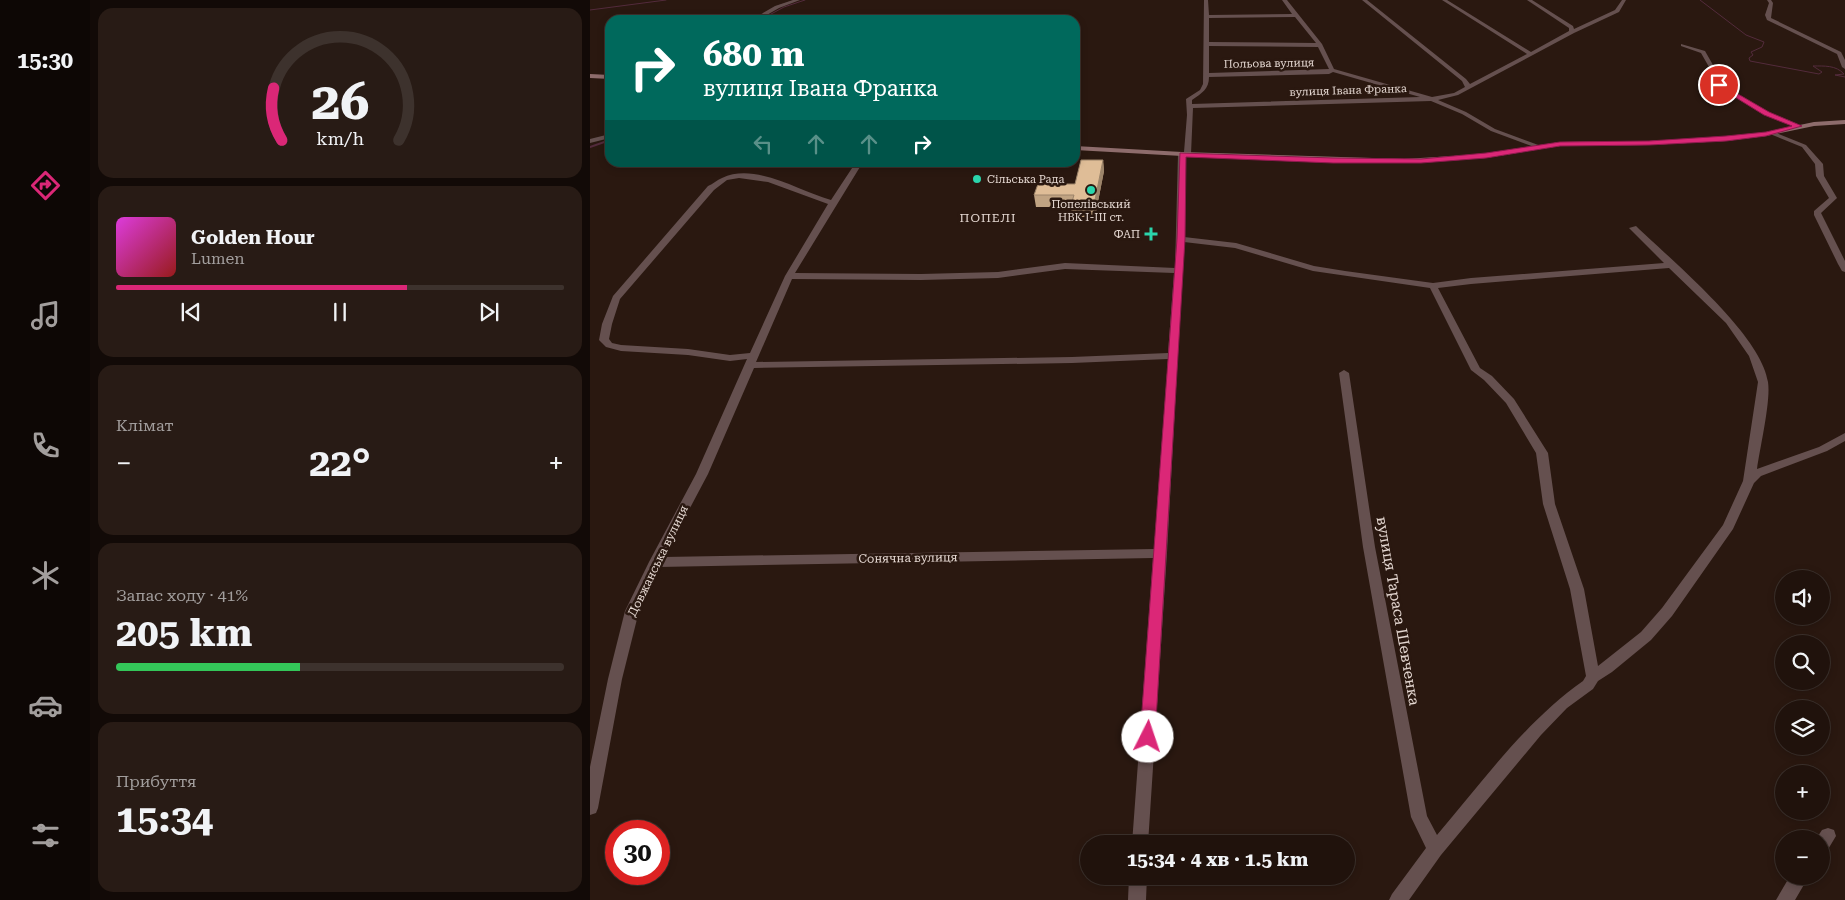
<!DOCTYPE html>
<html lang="uk">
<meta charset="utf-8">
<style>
:root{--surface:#20120c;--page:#281b15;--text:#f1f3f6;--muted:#a29e9d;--line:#3d322d;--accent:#db2777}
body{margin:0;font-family:"Roboto Serif",serif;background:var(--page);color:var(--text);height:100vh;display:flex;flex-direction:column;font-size:19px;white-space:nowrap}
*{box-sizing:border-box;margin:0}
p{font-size:16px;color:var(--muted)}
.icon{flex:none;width:28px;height:28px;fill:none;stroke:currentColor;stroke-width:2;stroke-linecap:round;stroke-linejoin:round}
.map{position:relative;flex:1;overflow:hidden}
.panel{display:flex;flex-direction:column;gap:8px;padding:8px;background:#120a07;width:500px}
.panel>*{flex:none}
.guide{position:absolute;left:15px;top:15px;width:475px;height:152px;border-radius:15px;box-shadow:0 2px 8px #0003,0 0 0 1px var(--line);background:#00695c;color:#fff;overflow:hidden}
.buttons{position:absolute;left:1185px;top:570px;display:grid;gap:10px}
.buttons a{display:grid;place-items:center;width:55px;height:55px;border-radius:50%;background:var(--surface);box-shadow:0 2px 8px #0003,0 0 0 1px var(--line);font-size:25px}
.speed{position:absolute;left:15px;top:820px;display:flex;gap:10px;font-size:25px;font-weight:700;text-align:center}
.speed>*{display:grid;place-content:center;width:65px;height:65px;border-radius:50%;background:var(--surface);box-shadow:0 2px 8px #0003,0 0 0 1px var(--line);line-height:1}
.speed .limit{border:8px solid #d22;background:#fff;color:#111}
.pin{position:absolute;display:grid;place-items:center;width:42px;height:42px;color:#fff;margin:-21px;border:2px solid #fff;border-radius:50%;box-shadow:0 1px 5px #0007}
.me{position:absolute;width:55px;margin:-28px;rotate:4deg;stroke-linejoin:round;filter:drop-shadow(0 0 4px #0008)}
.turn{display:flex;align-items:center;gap:18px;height:105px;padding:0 15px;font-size:22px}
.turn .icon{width:65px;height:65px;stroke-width:2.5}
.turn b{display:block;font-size:35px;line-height:42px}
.lanes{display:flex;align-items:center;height:48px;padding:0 15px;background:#0003;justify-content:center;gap:25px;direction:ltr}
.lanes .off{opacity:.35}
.big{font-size:38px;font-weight:700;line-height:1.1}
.panel .tile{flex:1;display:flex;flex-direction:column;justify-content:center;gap:8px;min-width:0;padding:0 18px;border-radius:15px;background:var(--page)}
.panel .dial{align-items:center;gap:0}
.dial svg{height:130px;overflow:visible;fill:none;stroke:var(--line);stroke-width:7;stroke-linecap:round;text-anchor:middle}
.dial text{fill:var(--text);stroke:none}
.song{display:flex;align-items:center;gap:15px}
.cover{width:60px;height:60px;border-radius:8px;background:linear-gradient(135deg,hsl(300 70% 55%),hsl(0 70% 35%))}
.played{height:5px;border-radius:2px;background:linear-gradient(90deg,var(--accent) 65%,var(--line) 65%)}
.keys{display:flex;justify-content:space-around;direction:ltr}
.heat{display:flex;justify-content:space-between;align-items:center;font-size:28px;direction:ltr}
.charge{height:8px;border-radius:4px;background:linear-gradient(90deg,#34c759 41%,var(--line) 0)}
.trip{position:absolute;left:490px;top:835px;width:275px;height:50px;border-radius:25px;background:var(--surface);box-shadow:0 2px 8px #0003,0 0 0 1px var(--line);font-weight:700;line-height:50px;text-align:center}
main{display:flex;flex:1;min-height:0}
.tabs{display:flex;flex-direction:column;width:90px;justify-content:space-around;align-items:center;background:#0d0705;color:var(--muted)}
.tabs .icon{width:35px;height:35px}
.tabs .current{color:var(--accent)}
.tabs b{font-size:22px;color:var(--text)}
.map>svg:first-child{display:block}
</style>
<main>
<nav class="tabs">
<b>15:30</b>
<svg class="icon current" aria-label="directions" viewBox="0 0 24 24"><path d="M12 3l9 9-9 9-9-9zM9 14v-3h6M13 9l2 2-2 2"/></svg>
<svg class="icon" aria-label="music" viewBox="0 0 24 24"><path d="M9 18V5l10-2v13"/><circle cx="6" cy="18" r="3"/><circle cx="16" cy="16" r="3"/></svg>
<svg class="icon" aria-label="phone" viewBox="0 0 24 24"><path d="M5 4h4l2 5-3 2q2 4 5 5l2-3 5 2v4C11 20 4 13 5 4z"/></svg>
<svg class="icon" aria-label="climate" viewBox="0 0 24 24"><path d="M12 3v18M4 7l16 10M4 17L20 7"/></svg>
<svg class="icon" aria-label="car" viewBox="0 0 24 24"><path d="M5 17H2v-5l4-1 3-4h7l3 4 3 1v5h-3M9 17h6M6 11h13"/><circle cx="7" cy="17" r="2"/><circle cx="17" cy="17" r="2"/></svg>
<svg class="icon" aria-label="filters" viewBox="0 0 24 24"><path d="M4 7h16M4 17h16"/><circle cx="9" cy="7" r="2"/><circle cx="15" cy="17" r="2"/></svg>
</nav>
<section class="panel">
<div class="tile dial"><svg viewBox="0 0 100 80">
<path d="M14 69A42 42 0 1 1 86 69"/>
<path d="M14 69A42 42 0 0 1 9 37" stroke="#db2777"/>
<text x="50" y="56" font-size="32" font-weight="700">26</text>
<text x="50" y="72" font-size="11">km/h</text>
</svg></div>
<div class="tile">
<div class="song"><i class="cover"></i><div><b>Golden Hour</b><p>Lumen</p></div></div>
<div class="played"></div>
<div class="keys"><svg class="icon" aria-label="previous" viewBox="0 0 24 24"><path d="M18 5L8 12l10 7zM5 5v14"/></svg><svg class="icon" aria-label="pause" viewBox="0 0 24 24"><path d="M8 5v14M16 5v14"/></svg><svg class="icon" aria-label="next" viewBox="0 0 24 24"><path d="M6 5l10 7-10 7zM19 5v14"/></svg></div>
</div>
<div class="tile"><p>Клімат</p>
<div class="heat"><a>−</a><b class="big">22°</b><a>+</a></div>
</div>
<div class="tile"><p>Запас ходу · 41%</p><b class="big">205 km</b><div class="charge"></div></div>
<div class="tile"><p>Прибуття</p><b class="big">15:34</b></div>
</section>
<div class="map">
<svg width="1255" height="900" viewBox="0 0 1255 900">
<rect width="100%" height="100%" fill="#2a1810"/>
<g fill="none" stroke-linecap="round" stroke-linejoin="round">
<!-- stream-far1 -->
<path stroke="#532b3c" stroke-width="1" d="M1110,0l46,35 18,7 -2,5 -11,5 2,3 -4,3 1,3 69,13 3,-2 -9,-6c11,0 23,-1 31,8l-9,1 10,2
M0,10l76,-10
M170,20l24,-13 21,-7"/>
<!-- stream -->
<path stroke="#532b3c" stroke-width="2" d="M0,147l20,-7"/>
<!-- street -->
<path fill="#65504f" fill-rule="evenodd" d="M203,0h7l-21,8 -21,12h-7l24,-14z
M614,0h4l1,15 83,-1 -10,-14h5l35,44 12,25 98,28 22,-4 11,-6 -3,-6 -100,-81h5l99,79 4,5 57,-30 -85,-54h5l84,52 38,-21v-3l-42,-28h5l41,26 1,3 41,-19 7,-10h4l-7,12 -45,21 -116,62 -20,5 28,12 29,17 46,17v2h-4l-46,-17 -29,-17 -31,-13 -238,7 -2,46 -6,2 -1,81 52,6 78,23 31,5 88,12 38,-5 193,-15 -35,-35 7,-2c36,35 125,108 132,156 3,19 -8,65 -11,87l62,-22 26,-14v8l-18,10 -66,25 -7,7 -21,46 -61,87 -21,24 -39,32 -14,9 -5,8 -26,19 -26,27 -100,120 -32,45h-20l3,-6 34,-46 -15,-31 -48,-270 -24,-174 5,-3 5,3 26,174 52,269 10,19c46,-54 88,-113 146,-154l3,-5 -16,-87 -27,-85 -7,-51 -30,-50 -22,-23 -13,-10 -41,-82 -117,-17 -78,-23 -51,-6 -17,311 -19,291h-16l21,-286 -494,9 -20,44 -17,68 -24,129 -2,5 -6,2v-48l18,-88 17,-68 24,-49 47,-88 51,-115 -17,2 -42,-6 -67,-4 -15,-4 -7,-7 3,-16 11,-28 95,-110c5,-2 9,-6 14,-8 33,-16 77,13 109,22l25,-38h7l-68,111 126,1 77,-2 67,-9 110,5 3,-114 6,-2 3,-37 -1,-16 14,-9 3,-6zM705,17l21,26 -107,-1v-24zM619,46l109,1 11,22 -120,4zM743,72l87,25 -228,7v-4c10,-7 17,-11 17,-23l120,-3zM149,178l29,4 60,22 -43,72 -35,77 -20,2 -42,-6 -67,-4 -9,-2 -3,-4 3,-15 8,-25 94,-109 13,-10zM1079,268l57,55 23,33 9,26 -15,99 -20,44 -61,83 -21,24 -43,34 -14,-77 -29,-85 -7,-51 -34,-54 -22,-23 -12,-8 -42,-80 33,-4zM475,269l109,4 -6,80 -96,4 -316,5 36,-83 129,1 77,-2zM578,359l-14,190 -490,8 44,-83 46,-106 318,-5z
M1177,0h4l2,3 -2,15 70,34 4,8v9l-3,-2 -5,-13 -70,-34 -2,-5 4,-12z
M1091,44l24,7 8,14 13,12v4l-3,4 45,27 34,14 -5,1 -33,-13 -47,-28 3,-9 -11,-10 -8,-14 -20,-7z
M1180,132h4l32,13 17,19 1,12 13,22 -16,15 24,48v11l-3,-1 -4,-7 -24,-49v-4l15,-13 -13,-22 -1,-12 -13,-17 -32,-13z
M20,134v4l-20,5v-4z
M1238,828l6,2 2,6 -9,15 -6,2v-14h-5l6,-9z
M539,876h18l-1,24h-18z
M1200,876h19l-14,24h-19z"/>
<!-- secondary -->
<path fill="#8e6c6c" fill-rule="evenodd" d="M0,74l20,1v4l-20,-1z
M1255,120v4l-31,2 -48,10 -40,5 -77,4 -89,1 -74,12 -82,5 -222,-7 -107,-6v-4l107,6 222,7 82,-5 74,-12 89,-1 77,-4 40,-5 48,-10z"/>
</g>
<!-- wall -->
<path fill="#c0a382" d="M513,160l1,11 -9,46h-23l-1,-10h-35l-2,-12 41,-11z"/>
<!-- shaded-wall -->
<path fill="#9c846a" d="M513,160l1,11 -9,46 -1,-12z"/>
<!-- building -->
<path fill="#dfbd97" stroke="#9c846a" d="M491,160h22l-9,45h-23l3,-10h-40l4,-11h37z"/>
<!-- route -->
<path fill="#db2777" stroke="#8e194d" d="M1129,83l50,29 33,14 -36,10 -40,5 -77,4 -89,1 -74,12 -65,5h-88l-147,-6 -1,82 -30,498 -2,5 -5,2 -6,-2 -2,-5 37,-498 3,-86 153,5 88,1 65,-6 74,-11 89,-1 77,-5 40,-4 26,-6 -28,-11 -47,-29z"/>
<!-- markers -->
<g fill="#2bd5ac" stroke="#2a1810" stroke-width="2">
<circle cx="387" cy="179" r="5"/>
<circle cx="501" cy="190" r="5"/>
<path d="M558.5 226.5h5v5h5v5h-5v5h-5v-5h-5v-5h5z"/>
</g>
<g text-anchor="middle" stroke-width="5" stroke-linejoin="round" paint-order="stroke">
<!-- far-street labels -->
<g font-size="11" fill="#e4d7d1" stroke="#2a1810">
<text transform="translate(679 63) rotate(-1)" y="4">Польова вулиця</text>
<text transform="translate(758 90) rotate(-2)" y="4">вулиця Івана Франка</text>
</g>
<!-- far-poi labels -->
<g font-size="11" fill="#e4d7d1" stroke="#2a1810" text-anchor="start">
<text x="397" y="183">Сільська Рада</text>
<text x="501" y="208" text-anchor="middle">Попелівський<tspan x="501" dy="13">НВК І-ІІІ ст.</tspan></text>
<text x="550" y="238" text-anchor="end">ФАП</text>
</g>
<!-- far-quarter labels -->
<g font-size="12" letter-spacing="1" fill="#e4d7d1" stroke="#2a1810">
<text x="398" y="222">ПОПЕЛІ</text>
</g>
<!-- street labels -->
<g font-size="12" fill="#e4d7d1" stroke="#2a1810">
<text transform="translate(318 558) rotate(-1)" y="4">Сонячна вулиця</text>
<text transform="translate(68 561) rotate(-64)" y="4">Довжанська вулиця</text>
</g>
<!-- near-street labels -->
<g font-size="15" fill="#e4d7d1" stroke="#2a1810">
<text transform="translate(808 611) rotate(80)" y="5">вулиця Тараса Шевченка</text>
</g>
</g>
</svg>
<div class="buttons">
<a><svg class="icon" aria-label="sound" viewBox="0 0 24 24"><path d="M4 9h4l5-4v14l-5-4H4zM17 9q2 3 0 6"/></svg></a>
<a><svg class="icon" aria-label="search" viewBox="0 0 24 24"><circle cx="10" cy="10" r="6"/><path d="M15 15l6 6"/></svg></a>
<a><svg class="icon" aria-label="layers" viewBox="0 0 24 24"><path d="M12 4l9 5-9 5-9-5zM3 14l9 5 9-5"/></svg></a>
<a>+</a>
<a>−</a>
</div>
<div class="speed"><div class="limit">30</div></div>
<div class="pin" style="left:1129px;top:85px;background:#d93025"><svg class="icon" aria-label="arrive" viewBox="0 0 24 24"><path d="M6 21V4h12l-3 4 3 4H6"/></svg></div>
<svg class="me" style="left:558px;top:737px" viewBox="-20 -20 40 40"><circle r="19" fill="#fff"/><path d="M0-13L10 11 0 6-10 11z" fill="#db2777"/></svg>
<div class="trip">15:34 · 4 хв · 1.5 km</div>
<div class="guide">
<div class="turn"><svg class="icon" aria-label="right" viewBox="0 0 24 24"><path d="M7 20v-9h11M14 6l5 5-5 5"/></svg><div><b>680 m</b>вулиця Івана Франка</div></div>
<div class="lanes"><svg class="icon off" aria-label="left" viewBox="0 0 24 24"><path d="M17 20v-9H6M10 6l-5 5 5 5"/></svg><svg class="icon off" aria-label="ahead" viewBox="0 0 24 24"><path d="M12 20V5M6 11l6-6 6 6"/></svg><svg class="icon off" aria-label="ahead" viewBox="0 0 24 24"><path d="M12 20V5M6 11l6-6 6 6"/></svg><svg class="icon" aria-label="right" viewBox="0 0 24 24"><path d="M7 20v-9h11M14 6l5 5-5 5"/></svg></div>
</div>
</div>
</main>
